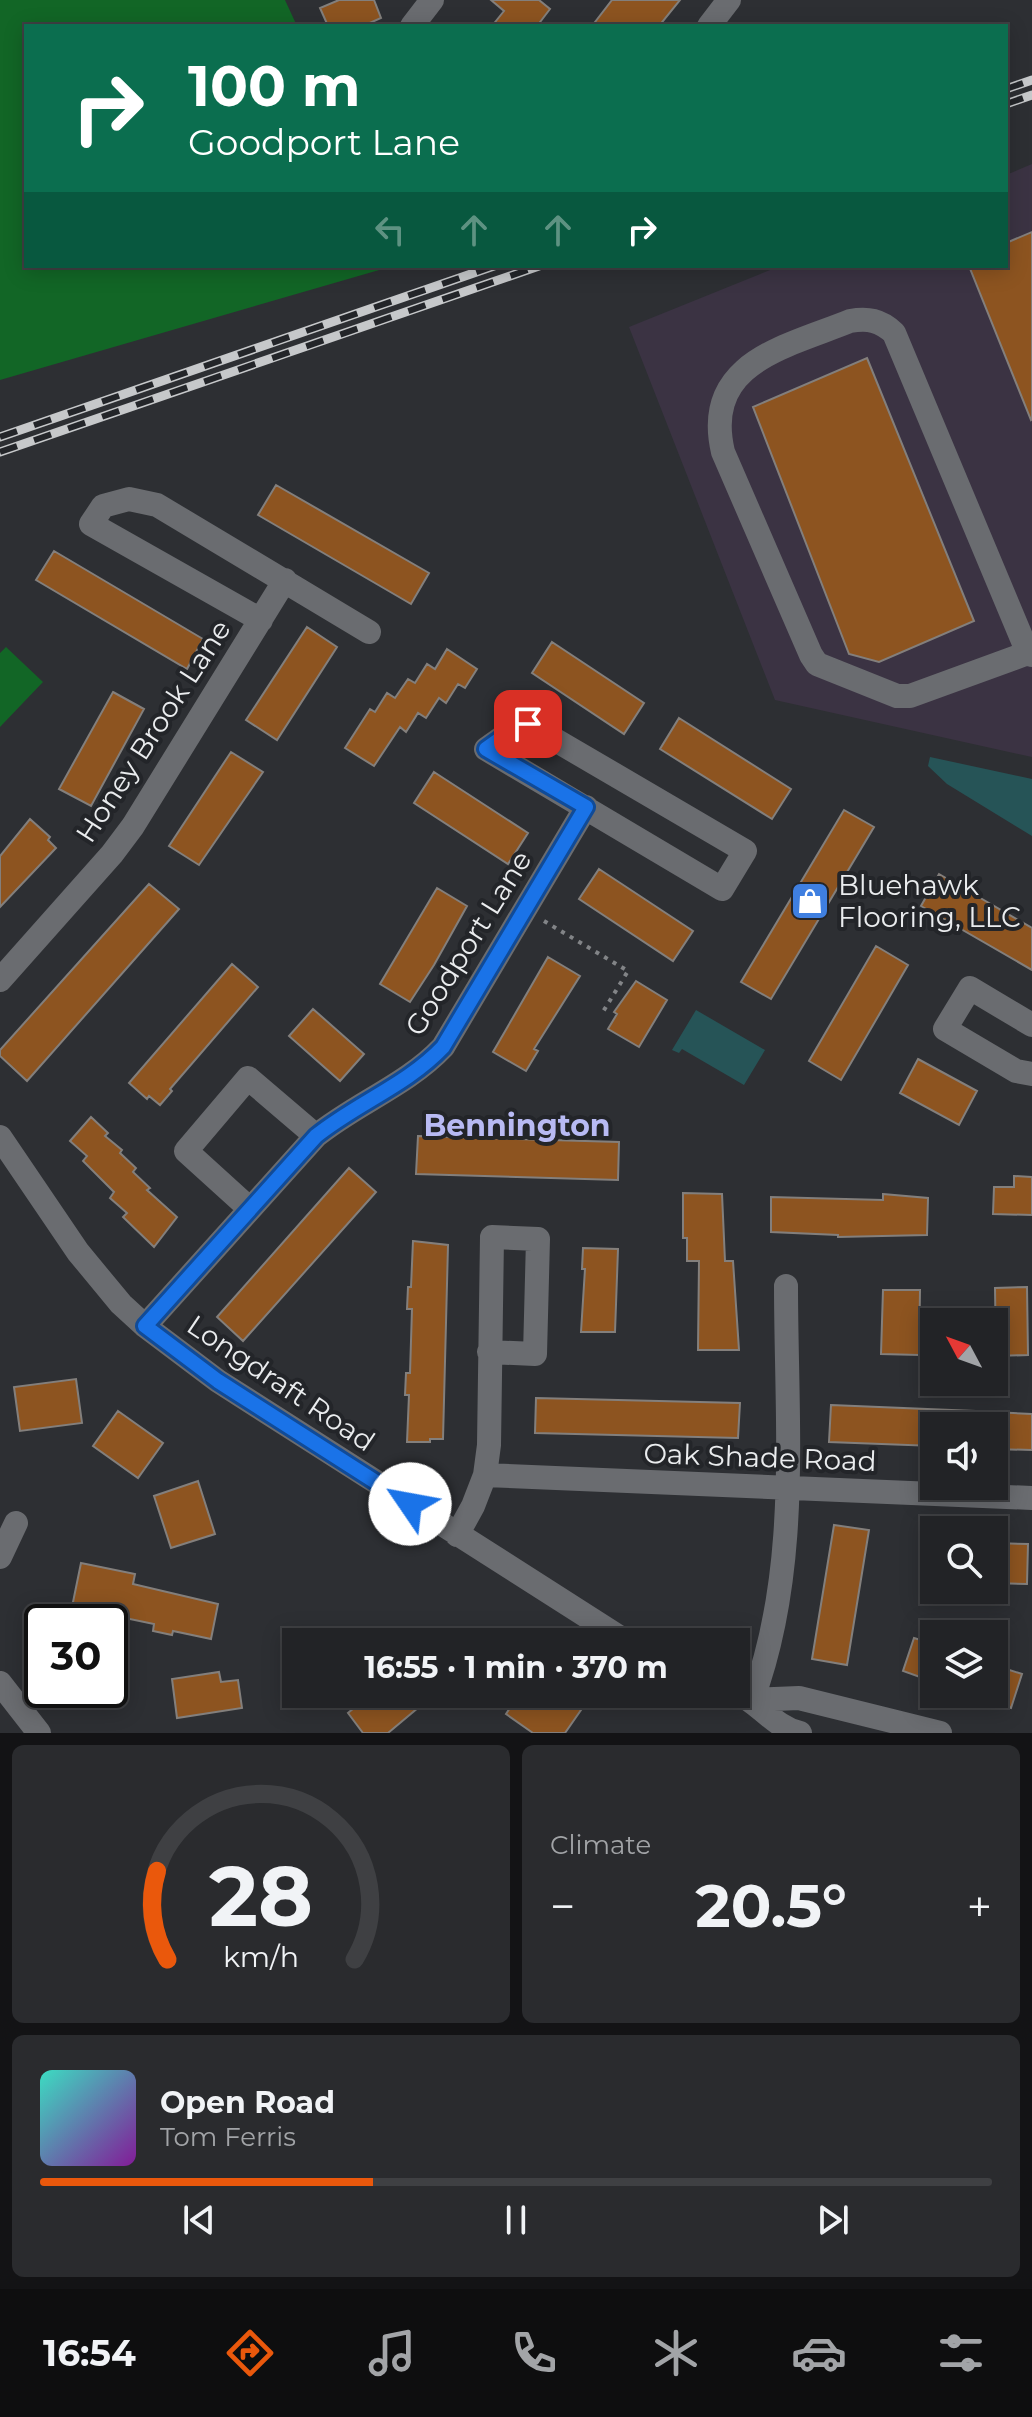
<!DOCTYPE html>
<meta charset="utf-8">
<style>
:root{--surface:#222326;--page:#2a2b2e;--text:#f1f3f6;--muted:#a2a4a7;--line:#3f4043;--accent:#ea580c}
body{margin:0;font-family:Montserrat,sans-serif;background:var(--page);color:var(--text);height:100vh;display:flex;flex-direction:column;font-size:30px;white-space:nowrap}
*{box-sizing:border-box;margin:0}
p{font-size:26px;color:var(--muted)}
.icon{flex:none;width:44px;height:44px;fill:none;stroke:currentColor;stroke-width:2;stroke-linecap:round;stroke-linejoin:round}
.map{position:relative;height:1733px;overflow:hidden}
.details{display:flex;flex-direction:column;gap:12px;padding:12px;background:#131315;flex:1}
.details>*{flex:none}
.banner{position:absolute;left:24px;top:24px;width:984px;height:244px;border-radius:0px;box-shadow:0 4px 20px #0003,0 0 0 2px var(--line);background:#0b6e4f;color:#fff;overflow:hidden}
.needle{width:52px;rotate:311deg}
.buttons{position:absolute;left:920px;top:1308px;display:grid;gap:16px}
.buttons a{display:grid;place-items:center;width:88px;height:88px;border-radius:0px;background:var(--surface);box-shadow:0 4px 20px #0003,0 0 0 2px var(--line);font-size:40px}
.speed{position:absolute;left:24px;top:1604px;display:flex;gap:16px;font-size:40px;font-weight:700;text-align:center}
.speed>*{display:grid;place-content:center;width:104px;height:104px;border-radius:50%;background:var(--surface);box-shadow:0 4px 20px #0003,0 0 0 2px var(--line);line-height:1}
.speed .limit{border:4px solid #111;border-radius:12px;background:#fff;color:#111}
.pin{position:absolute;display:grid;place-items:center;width:68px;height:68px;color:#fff;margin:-34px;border-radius:16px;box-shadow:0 4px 12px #0006}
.me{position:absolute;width:88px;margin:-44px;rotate:303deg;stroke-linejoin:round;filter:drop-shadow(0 0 6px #0008)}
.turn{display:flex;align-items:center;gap:28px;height:168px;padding:0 32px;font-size:36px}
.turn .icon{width:104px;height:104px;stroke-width:2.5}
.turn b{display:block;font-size:56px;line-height:68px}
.lanes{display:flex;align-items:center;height:76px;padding:0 32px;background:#0003;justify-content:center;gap:40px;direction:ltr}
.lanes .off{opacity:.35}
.big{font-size:60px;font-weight:700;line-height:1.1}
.details .card{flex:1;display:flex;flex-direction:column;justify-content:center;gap:12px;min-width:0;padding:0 28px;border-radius:12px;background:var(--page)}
.details .dial{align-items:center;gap:0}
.dial svg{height:208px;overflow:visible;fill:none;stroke:var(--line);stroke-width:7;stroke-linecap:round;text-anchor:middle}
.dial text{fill:var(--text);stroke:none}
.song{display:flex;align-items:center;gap:24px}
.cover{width:96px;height:96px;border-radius:12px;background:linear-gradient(135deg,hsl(170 70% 55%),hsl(290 70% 35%))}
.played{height:8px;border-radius:4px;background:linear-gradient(90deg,var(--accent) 35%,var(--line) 35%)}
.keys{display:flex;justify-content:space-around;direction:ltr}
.heat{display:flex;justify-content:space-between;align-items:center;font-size:44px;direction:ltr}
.details .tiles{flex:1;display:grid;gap:12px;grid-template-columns:1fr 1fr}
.card:last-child{grid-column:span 2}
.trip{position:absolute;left:282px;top:1628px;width:468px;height:80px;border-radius:0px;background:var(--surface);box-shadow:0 4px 20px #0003,0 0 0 2px var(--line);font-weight:700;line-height:80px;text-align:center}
.tab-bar{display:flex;height:128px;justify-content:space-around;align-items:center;background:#0e0e0f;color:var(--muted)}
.tab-bar .icon{width:56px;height:56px}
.tab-bar .on{color:var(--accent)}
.tab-bar b{font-size:36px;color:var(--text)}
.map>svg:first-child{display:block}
</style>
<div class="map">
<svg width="1032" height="1733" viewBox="0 0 1032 1733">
<rect width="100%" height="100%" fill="#2d2f33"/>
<!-- commercial -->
<path fill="#3b3343" d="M1032,164v593l-257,-57 -146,-373 151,-61h226v-91z"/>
<!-- green -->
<path fill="#126626" d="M0,0h285l12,26h-271v240h367l-393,114z
M6,647l37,35 -43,45v-74z"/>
<!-- water -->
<path fill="#265457" d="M930,757l102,22v57l-85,-52 -19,-18z
M696,1010l69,40 -21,35 -62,-36 -3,4 -7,-3z"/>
<!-- building -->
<path fill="#8d5420" stroke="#837f7c" stroke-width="2" d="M339,0h35l7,18 -18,8h-35l-8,-18z
M491,0h48l11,9 -13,17h-45l12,-15z
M612,0h68l-21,26h-67z
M1032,232v187l-1,1 -62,-154h37v-23z
M867,358l107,263 -95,41 -30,-8 -96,-247z
M276,485l153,88 -18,31 -153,-89z
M54,551l149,88 -16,30 -151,-89z
M307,627l30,20 -60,93 -31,-20z
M552,642l92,61 -20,31 -92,-61z
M447,649l30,20 -12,19 -7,-4 -12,19 -7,-5 -13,20 -8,-5 -12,19 -6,-5 -26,39 -29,-18 25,-39 5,3 12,-19 8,5 13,-19 7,4 12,-19 8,5z
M113,692l31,17 -53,97 -32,-17z
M679,718l112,71 -19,30 -112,-70z
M231,752l32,20 -64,93 -30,-19z
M434,772l94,61 -20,31 -94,-61z
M844,810l30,17 -103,172 -30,-17z
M30,819l20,18 -2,3 8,8 -56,59v-51z
M599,869l94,62 -20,30 -94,-62z
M939,874l93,54v42l-111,-64z
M149,884l30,25 -152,172 -27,-25v-6z
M437,888l30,18 -33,59 -24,37 -30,-18z
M876,946l32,19 -67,115 -32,-19z
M548,957l32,19 -46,73 4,2 -12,20 -33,-19z
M232,964l26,23 -88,102 2,2 -12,14 -11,-9 -2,3 -18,-16z
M636,981l31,19 -28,47 -31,-18 9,-15 -3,-2z
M313,1009l51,45 -24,27 -51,-45z
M918,1059l59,32 -18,34 -59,-32z
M91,1117l17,16 -3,3 17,14 -2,3 16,15 -3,4 17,16 -3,2 30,27 -23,30 -31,-30 4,-4 -17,-15 4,-6 -31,-31 4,-5 -17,-15z
M418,1136l201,6 -1,38 -202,-6z
M349,1168l27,24 -133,149 -26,-24z
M1014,1176l18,1v38l-39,-1 1,-27h20z
M683,1193l39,1 3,67h8l6,89h-41l1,-89h-12v-23h-4z
M883,1194l45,4 -1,37 -89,2v-2l-67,-3v-35l112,3z
M413,1241l35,4 -5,194h-13v3h-23l2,-47h-4l1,-22h4l2,-64h-5l1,-22h3z
M583,1248l35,1 -3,83h-34l4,-63h-3z
M1027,1287l1,68 -32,1 -1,-68z
M883,1290h37l-1,65 -38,-1z
M76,1379l6,44 -62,8 -6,-44z
M536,1398l204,5 -2,35 -203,-5z
M831,1405l144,6v15h-41v20l-105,-4z
M118,1411l45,32 -25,35 -45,-32z
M994,1412l38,2v36l-38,-1z
M198,1481l17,53 -44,14 -17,-52z
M834,1525l35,5 -22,135 -35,-6z
M994,1543l34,1 -1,40 -33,-1z
M81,1563l54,11 -2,10 85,20 -7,35 -38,-8 -1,4 -19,-4 1,-7 -82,-17z
M914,1638l20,6v38l-31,-11z
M994,1665l28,9 -11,34 -17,-6z
M219,1672l2,10 17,-2 4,28 -65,10 -5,-39z
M371,1694h39l9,13 -31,26h-25l-15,-20z
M519,1694h38l24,16 -16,23h-32l-27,-19z"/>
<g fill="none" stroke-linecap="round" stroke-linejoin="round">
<!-- path -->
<path stroke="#828487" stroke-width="4" stroke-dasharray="4 6" stroke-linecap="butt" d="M544,921l84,50 -27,44"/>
<!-- minor -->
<path stroke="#6a6c70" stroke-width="24" d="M412,26l20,-26
M709,26l20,-26
M261,620l-170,-96 12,-18 26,-7 28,6 212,127
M1028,653l-118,43h-13l-80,-32 -6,-9 -88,-203c-21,-90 63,-105 127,-131 18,-3 30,-1 44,12l134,320 4,2
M528,724l217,127 -23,38 -236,-140 28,-20z
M0,980l112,-126 21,-28 152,-246
M1032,1025l-62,-37 -25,41 71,42 16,3
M0,1137l78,115 43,52 24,22 73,55 409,261
M250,1209l-64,-58 62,-73 68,58
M145,1326l171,-190c41,-33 91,-51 127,-89l143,-240
M485,1475l547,23
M457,1535l16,-29 12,-31 4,-30 3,-208 46,2 -3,115 -46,-2
M0,1557l16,-34
M0,1683l39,50
M736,1692c24,11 38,35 64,41
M752,1700c49,-131 34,-277 34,-414
M752,1700l47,-2 141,35"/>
<defs>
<path id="rail" d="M1006,89l26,-9
M1006,104l26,-9
M0,437l494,-171
M0,452l539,-186"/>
</defs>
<!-- rail casing -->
<use href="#rail" stroke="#c6c8ca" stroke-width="9"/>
<!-- rail -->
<use href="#rail" stroke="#232529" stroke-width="6" stroke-dasharray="18" stroke-linecap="butt"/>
</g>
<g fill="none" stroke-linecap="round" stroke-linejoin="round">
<defs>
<path id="route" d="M410,1504l-192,-123 -73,-55 171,-190c41,-33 91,-51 127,-89l143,-240 -100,-58 28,-20 14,-5"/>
</defs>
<!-- route casing -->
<use href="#route" stroke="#114b97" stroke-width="20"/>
<!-- route -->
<use href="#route" stroke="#1a73e8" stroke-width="14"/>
</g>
<!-- icons -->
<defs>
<symbol id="shop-square" viewBox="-11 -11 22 22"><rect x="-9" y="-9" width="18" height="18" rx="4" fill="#3f7fe0" stroke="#232529"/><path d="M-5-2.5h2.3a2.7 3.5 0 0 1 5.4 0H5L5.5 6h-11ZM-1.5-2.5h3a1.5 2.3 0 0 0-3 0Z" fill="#fff"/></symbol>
</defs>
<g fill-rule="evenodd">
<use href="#shop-square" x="788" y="879" width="44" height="44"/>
</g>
<g text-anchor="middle" stroke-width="8" stroke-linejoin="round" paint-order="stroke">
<!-- street labels -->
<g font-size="28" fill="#eaecee" stroke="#232529">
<text transform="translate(153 731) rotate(-57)" y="10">Honey Brook Lane</text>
<text transform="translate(468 943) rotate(-58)" y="10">Goodport Lane</text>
<text transform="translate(281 1383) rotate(34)" y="10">Longdraft Road</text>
<text transform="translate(760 1457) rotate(2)" y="10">Oak Shade Road</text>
</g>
<!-- poi labels -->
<g font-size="28" fill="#eaecee" stroke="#232529" text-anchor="start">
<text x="838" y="895">Bluehawk<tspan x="838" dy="32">Flooring, LLC</tspan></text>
</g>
<!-- neighbourhood labels -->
<g font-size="30" font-weight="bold" fill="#b8baf3" stroke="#232529">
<text x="517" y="1136">Bennington</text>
</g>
</g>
</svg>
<div class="buttons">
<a><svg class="needle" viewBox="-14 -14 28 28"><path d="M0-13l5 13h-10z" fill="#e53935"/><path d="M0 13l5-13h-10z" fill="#a2a4a7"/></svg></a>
<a><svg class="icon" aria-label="sound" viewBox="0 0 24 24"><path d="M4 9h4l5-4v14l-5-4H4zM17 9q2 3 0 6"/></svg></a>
<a><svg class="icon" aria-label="search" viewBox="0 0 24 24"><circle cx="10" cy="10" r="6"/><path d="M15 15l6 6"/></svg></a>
<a><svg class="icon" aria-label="layers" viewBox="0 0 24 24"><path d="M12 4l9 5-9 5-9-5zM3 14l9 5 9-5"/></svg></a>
</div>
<div class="speed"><div class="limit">30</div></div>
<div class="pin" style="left:528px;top:724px;background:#d93025"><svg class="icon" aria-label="arrive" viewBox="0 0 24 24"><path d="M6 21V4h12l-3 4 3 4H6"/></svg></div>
<svg class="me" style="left:410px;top:1504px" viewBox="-20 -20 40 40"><circle r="19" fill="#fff"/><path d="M0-13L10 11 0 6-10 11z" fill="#1a73e8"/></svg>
<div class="trip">16:55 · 1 min · 370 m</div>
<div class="banner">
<div class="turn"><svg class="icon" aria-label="right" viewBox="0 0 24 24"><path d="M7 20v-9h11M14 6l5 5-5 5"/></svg><div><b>100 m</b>Goodport Lane</div></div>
<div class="lanes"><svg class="icon off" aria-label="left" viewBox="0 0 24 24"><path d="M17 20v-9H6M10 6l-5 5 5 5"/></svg><svg class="icon off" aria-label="ahead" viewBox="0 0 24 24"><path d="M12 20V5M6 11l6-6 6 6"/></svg><svg class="icon off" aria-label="ahead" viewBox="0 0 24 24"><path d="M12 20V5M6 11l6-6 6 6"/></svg><svg class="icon" aria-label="right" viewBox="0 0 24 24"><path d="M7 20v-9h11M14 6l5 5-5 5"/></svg></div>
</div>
</div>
<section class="details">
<div class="tiles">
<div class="card dial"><svg viewBox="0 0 100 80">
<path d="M14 69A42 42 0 1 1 86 69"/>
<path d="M14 69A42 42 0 0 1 10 35" stroke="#ea580c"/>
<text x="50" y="56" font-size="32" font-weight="700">28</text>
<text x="50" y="72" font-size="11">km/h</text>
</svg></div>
<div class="card"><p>Climate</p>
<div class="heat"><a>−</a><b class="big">20.5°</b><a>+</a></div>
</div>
<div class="card">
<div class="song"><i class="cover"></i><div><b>Open Road</b><p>Tom Ferris</p></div></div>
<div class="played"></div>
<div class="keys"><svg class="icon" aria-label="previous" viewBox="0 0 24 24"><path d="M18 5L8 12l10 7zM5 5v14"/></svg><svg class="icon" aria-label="pause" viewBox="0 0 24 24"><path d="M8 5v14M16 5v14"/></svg><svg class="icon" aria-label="next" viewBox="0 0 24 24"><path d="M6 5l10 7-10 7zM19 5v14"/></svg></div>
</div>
</div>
</section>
<nav class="tab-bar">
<b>16:54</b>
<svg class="icon on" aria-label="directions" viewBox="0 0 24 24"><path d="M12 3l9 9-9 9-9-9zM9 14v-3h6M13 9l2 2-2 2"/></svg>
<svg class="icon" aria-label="music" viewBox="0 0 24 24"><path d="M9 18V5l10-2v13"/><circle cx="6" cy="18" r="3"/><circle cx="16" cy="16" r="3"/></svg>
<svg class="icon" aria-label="phone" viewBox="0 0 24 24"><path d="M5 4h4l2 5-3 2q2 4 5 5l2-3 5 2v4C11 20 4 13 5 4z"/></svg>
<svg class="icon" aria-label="climate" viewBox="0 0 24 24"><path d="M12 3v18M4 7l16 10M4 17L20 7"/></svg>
<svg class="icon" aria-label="car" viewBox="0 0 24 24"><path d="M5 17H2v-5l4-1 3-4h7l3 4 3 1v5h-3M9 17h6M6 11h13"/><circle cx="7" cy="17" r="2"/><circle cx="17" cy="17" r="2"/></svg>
<svg class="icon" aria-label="filters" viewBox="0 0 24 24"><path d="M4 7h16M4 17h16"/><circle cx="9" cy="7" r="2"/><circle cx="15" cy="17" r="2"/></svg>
</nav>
